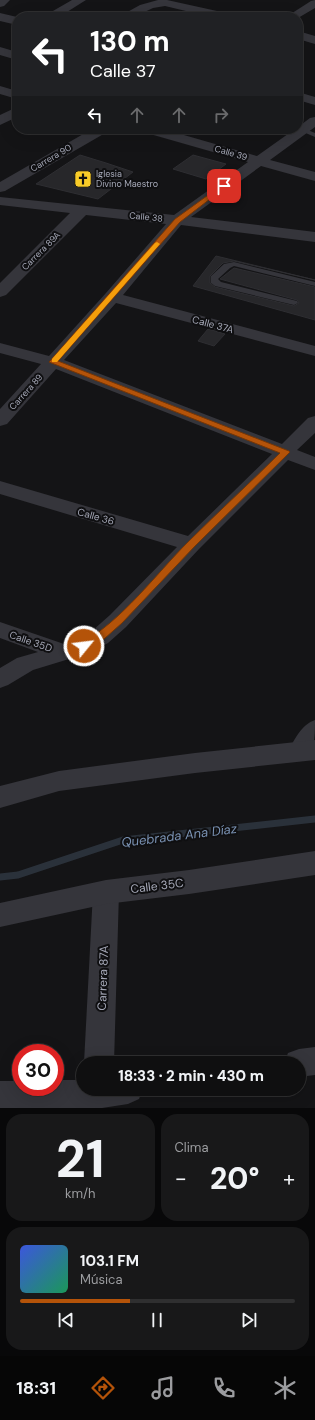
<!DOCTYPE html>
<html lang="es">
<meta charset="utf-8">
<style>
:root{--surface:#0f0f10;--page:#181819;--text:#f1f3f6;--muted:#9b9c9f;--line:#2f2f30;--accent:#b45309}
body{margin:0;font-family:"DM Sans",sans-serif;background:var(--page);color:var(--text);height:100vh;display:flex;flex-direction:column;font-size:15px;white-space:nowrap}
*{box-sizing:border-box;margin:0}
p{font-size:13px;color:var(--muted)}
.icon{flex:none;width:22px;height:22px;fill:none;stroke:currentColor;stroke-width:2;stroke-linecap:round;stroke-linejoin:round}
.map{position:relative;height:1108px;overflow:hidden}
.details{display:flex;flex-direction:column;gap:6px;padding:6px;background:#080809;flex:1}
.details>*{flex:none}
.hud{position:absolute;left:12px;top:12px;width:291px;height:122px;border-radius:16px;box-shadow:0 4px 16px #0002,0 0 0 1px var(--line);background:#202124;color:#fff;overflow:hidden}
.speed{position:absolute;left:12px;top:1044px;display:flex;gap:8px;font-size:20px;font-weight:700;text-align:center}
.speed>*{display:grid;place-content:center;width:52px;height:52px;border-radius:50%;background:var(--surface);box-shadow:0 4px 16px #0002,0 0 0 1px var(--line);line-height:1}
.speed .limit{border:6px solid #d22;background:#fff;color:#111}
.pin{position:absolute;display:grid;place-items:center;width:34px;height:34px;color:#fff;margin:-17px;border-radius:8px;box-shadow:0 2px 6px #0006}
.me{position:absolute;width:44px;margin:-22px;rotate:61deg;stroke-linejoin:round;filter:drop-shadow(0 0 3px #0008)}
.turn{display:flex;align-items:center;gap:14px;height:84px;padding:0 12px;font-size:18px}
.turn .icon{width:52px;height:52px;stroke-width:2.5}
.turn b{display:block;font-size:28px;line-height:34px}
.lanes{display:flex;align-items:center;height:38px;padding:0 12px;background:#0003;justify-content:center;gap:20px;direction:ltr}
.lanes .off{opacity:.35}
.big{font-size:30px;font-weight:800;line-height:1.1}
.details .tile{flex:1;display:flex;flex-direction:column;justify-content:center;gap:6px;min-width:0;padding:0 14px;border-radius:16px;background:var(--page)}
.details .dial{align-items:center;gap:0}
.dial b{font-size:52px;line-height:1}
.song{display:flex;align-items:center;gap:12px}
.cover{width:48px;height:48px;border-radius:6px;background:linear-gradient(135deg,hsl(230 70% 55%),hsl(150 70% 35%))}
.played{height:4px;border-radius:2px;background:linear-gradient(90deg,var(--accent) 40%,var(--line) 40%)}
.keys{display:flex;justify-content:space-around;direction:ltr}
.heat{display:flex;justify-content:space-between;align-items:center;font-size:22px;direction:ltr}
.details .tiles{flex:1;display:grid;gap:6px;grid-template-columns:1fr 1fr}
.tile:last-child{grid-column:span 2}
.trip{position:absolute;left:76px;top:1056px;width:230px;height:40px;border-radius:20px;background:var(--surface);box-shadow:0 4px 16px #0002,0 0 0 1px var(--line);font-weight:800;line-height:40px;text-align:center}
.tabs{display:flex;height:64px;justify-content:space-around;align-items:center;background:#060606;color:var(--muted)}
.tabs .icon{width:28px;height:28px}
.tabs .current{color:var(--accent)}
.tabs b{font-size:18px;color:var(--text)}
.map>svg:first-child{display:block}
</style>
<div class="map">
<svg width="315" height="1108" viewBox="0 0 315 1108">
<rect width="100%" height="100%" fill="#141416"/>
<g fill="none" stroke-linecap="round" stroke-linejoin="round">
<!-- stream -->
<path stroke="#2a313a" stroke-width="7" d="M0,877l18,-2 105,-35 192,-21"/>
</g>
<!-- building -->
<path fill="#27272a" stroke="#2e2e32" d="M80,155l26,8 27,9 -35,27 -62,-15z
M193,155l33,9 -20,15 -33,-10z
M216,256l99,24 -81,-19 -11,2 -13,13v7l5,4 79,19 5,-3 -2,-3 -77,-21 14,-11 81,19v33l-122,-34z
M208,329l17,5 -11,12 -16,-5z"/>
<g fill="none" stroke-linecap="round" stroke-linejoin="round">
<!-- service -->
<path fill="#35353b" fill-rule="evenodd" d="M303,128l12,5v4l-14,-6 -1,-1z
M234,262l81,20v4l-81,-20 -4,2 -12,11 3,3 76,19 1,2 -4,2 -79,-19 -4,-3v-7l13,-12z"/>
<!-- minor -->
<path fill="#35353b" fill-rule="evenodd" d="M72,0h14l-27,17h-15l2,-2z
M158,0h9l59,13 4,2 2,2h-21l-46,-11 -12,2 -19,9h-14l2,-2 18,-10z
M315,0v8l-17,10v-1h-12l25,-16z
M0,13l17,4v8l-17,-4z
M298,31l17,5v8l-17,-5z
M0,47l17,5v8l-17,-5z
M0,86l17,5v8l-17,-5z
M298,92l17,5v8l-17,-5z
M17,107v10l-17,8v-10z
M315,117v10l-45,33 45,12v9l-54,-15 -70,51 124,15v10l-134,-17 -58,70 192,51v10l-199,-53 -52,57 218,84 26,-26 7,-2v17l-18,17 18,7v13l-27,-10 -89,89 -73,78 -18,16 -16,9 -59,18 -25,15 -8,3v-20l17,-10 21,-6 -38,-14v-16l64,22 12,-4 16,-9 18,-16 67,-68 -177,-53v-13l188,55 84,-82 -216,-85 -49,55 -7,2v-17l41,-45 -41,-11v-10l49,13 57,-63 60,-69 -80,-9 -80,80 -6,2v-14l70,-70 -70,-8v-8l174,18 74,-53 -105,-30 -2,-3h22l94,27 38,-27h3v-2l12,-9z
M92,129h17l-2,3 -102,59 -5,1v-10z
M315,720c0,18 0,48 -24,39l-3,-7c6,-12 14,-28 27,-32z
M106,881l9,3 4,8 -5,171h-30l9,-171 4,-8z
M315,1047v28l-16,2v-14h-15l4,-10 11,-4z
M55,1080h28v9h60l-4,10 -11,5 -26,4h-102v-27h21v6h34z"/>
<!-- tertiary -->
<path fill="#35353b" fill-rule="evenodd" d="M0,0h10l-6,6 -4,1z
M315,740v20l-120,13 -136,18 -59,17v-22l59,-15 136,-18z
M315,851v24l-126,19 -83,10 -106,23v-24l106,-23 83,-10z"/>
</g>
<!-- route -->
<path fill="#b45309" stroke="#753606" d="M222,185l5,1 -47,36 -122,139 231,90 1,1 -95,94 -73,77 -18,16 -17,9h-7l-1,-2 1,-2c42,-23 75,-69 108,-102 30,-30 62,-59 92,-89l-231,-91 126,-143z"/>
<!-- slow -->
<path fill="#f59e0b" d="M157,242l3,2 -1,1 -102,117h-5v-3l103,-116z"/>
<!-- icons -->
<defs>
<symbol id="church-square" viewBox="-11 -11 22 22"><rect x="-9" y="-9" width="18" height="18" rx="4" fill="#f9cc28" stroke="#0f0f11"/><path d="M-1.2-6h2.4v3.5h3.3v2.4h-3.3V6h-2.4V-.1h-3.3v-2.4h3.3Z" fill="#111"/></symbol>
</defs>
<g fill-rule="evenodd">
<use href="#church-square" x="73" y="169" width="20" height="20"/>
</g>
<g text-anchor="middle" stroke-width="4" stroke-linejoin="round" paint-order="stroke">
<!-- far-street labels -->
<g font-size="9" fill="#a5a8b7" stroke="#0f0f11">
<text transform="translate(231 153) rotate(16)" y="3">Calle 39</text>
<text transform="translate(51 158) rotate(-30)" y="3">Carrera 90</text>
<text transform="translate(146 217) rotate(6)" y="3">Calle 38</text>
<text transform="translate(41 251) rotate(-45)" y="3">Carrera 89A</text>
<text transform="translate(26 392) rotate(-48)" y="3">Carrera 89</text>
</g>
<!-- far-poi labels -->
<g font-size="9" fill="#a5a8b7" stroke="#0f0f11" text-anchor="start">
<text x="96" y="177">Iglesia<tspan x="96" dy="10">Divino Maestro</tspan></text>
</g>
<!-- street labels -->
<g font-size="10" fill="#a5a8b7" stroke="#0f0f11">
<text transform="translate(213 324) rotate(15)" y="4">Calle 37A</text>
<text transform="translate(96 516) rotate(16)" y="4">Calle 36</text>
<text transform="translate(31 641) rotate(19)" y="4">Calle 35D</text>
</g>
<!-- near-street labels -->
<g font-size="12" fill="#a5a8b7" stroke="#0f0f11">
<text transform="translate(157 886) rotate(-7)" y="4">Calle 35C</text>
<text transform="translate(103 978) rotate(-88)" y="4">Carrera 87A</text>
</g>
<!-- near-water labels -->
<g font-size="13" font-style="italic" fill="#7a92b3" stroke="#0f0f11">
<text transform="translate(179 835) rotate(-7)" y="5">Quebrada Ana Díaz</text>
</g>
</g>
</svg>
<div class="speed"><div class="limit">30</div></div>
<div class="pin" style="left:224px;top:186px;background:#d93025"><svg class="icon" aria-label="arrive" viewBox="0 0 24 24"><path d="M6 21V4h12l-3 4 3 4H6"/></svg></div>
<svg class="me" style="left:84px;top:646px" viewBox="-20 -20 40 40"><circle r="17" fill="#b45309" stroke="#fff" stroke-width="3"/><path d="M0-11L8 9 0 5-8 9z" fill="#fff"/></svg>
<div class="trip">18:33 · 2 min · 430 m</div>
<div class="hud">
<div class="turn"><svg class="icon" aria-label="left" viewBox="0 0 24 24"><path d="M17 20v-9H6M10 6l-5 5 5 5"/></svg><div><b>130 m</b>Calle 37</div></div>
<div class="lanes"><svg class="icon" aria-label="left" viewBox="0 0 24 24"><path d="M17 20v-9H6M10 6l-5 5 5 5"/></svg><svg class="icon off" aria-label="ahead" viewBox="0 0 24 24"><path d="M12 20V5M6 11l6-6 6 6"/></svg><svg class="icon off" aria-label="ahead" viewBox="0 0 24 24"><path d="M12 20V5M6 11l6-6 6 6"/></svg><svg class="icon off" aria-label="right" viewBox="0 0 24 24"><path d="M7 20v-9h11M14 6l5 5-5 5"/></svg></div>
</div>
</div>
<section class="details">
<div class="tiles">
<div class="tile dial"><b>21</b><p>km/h</p></div>
<div class="tile"><p>Clima</p>
<div class="heat"><a>−</a><b class="big">20°</b><a>+</a></div>
</div>
<div class="tile">
<div class="song"><i class="cover"></i><div><b>103.1 FM</b><p>Música</p></div></div>
<div class="played"></div>
<div class="keys"><svg class="icon" aria-label="previous" viewBox="0 0 24 24"><path d="M18 5L8 12l10 7zM5 5v14"/></svg><svg class="icon" aria-label="pause" viewBox="0 0 24 24"><path d="M8 5v14M16 5v14"/></svg><svg class="icon" aria-label="next" viewBox="0 0 24 24"><path d="M6 5l10 7-10 7zM19 5v14"/></svg></div>
</div>
</div>
</section>
<nav class="tabs">
<b>18:31</b>
<svg class="icon current" aria-label="directions" viewBox="0 0 24 24"><path d="M12 3l9 9-9 9-9-9zM9 14v-3h6M13 9l2 2-2 2"/></svg>
<svg class="icon" aria-label="music" viewBox="0 0 24 24"><path d="M9 18V5l10-2v13"/><circle cx="6" cy="18" r="3"/><circle cx="16" cy="16" r="3"/></svg>
<svg class="icon" aria-label="phone" viewBox="0 0 24 24"><path d="M5 4h4l2 5-3 2q2 4 5 5l2-3 5 2v4C11 20 4 13 5 4z"/></svg>
<svg class="icon" aria-label="climate" viewBox="0 0 24 24"><path d="M12 3v18M4 7l16 10M4 17L20 7"/></svg>
</nav>
